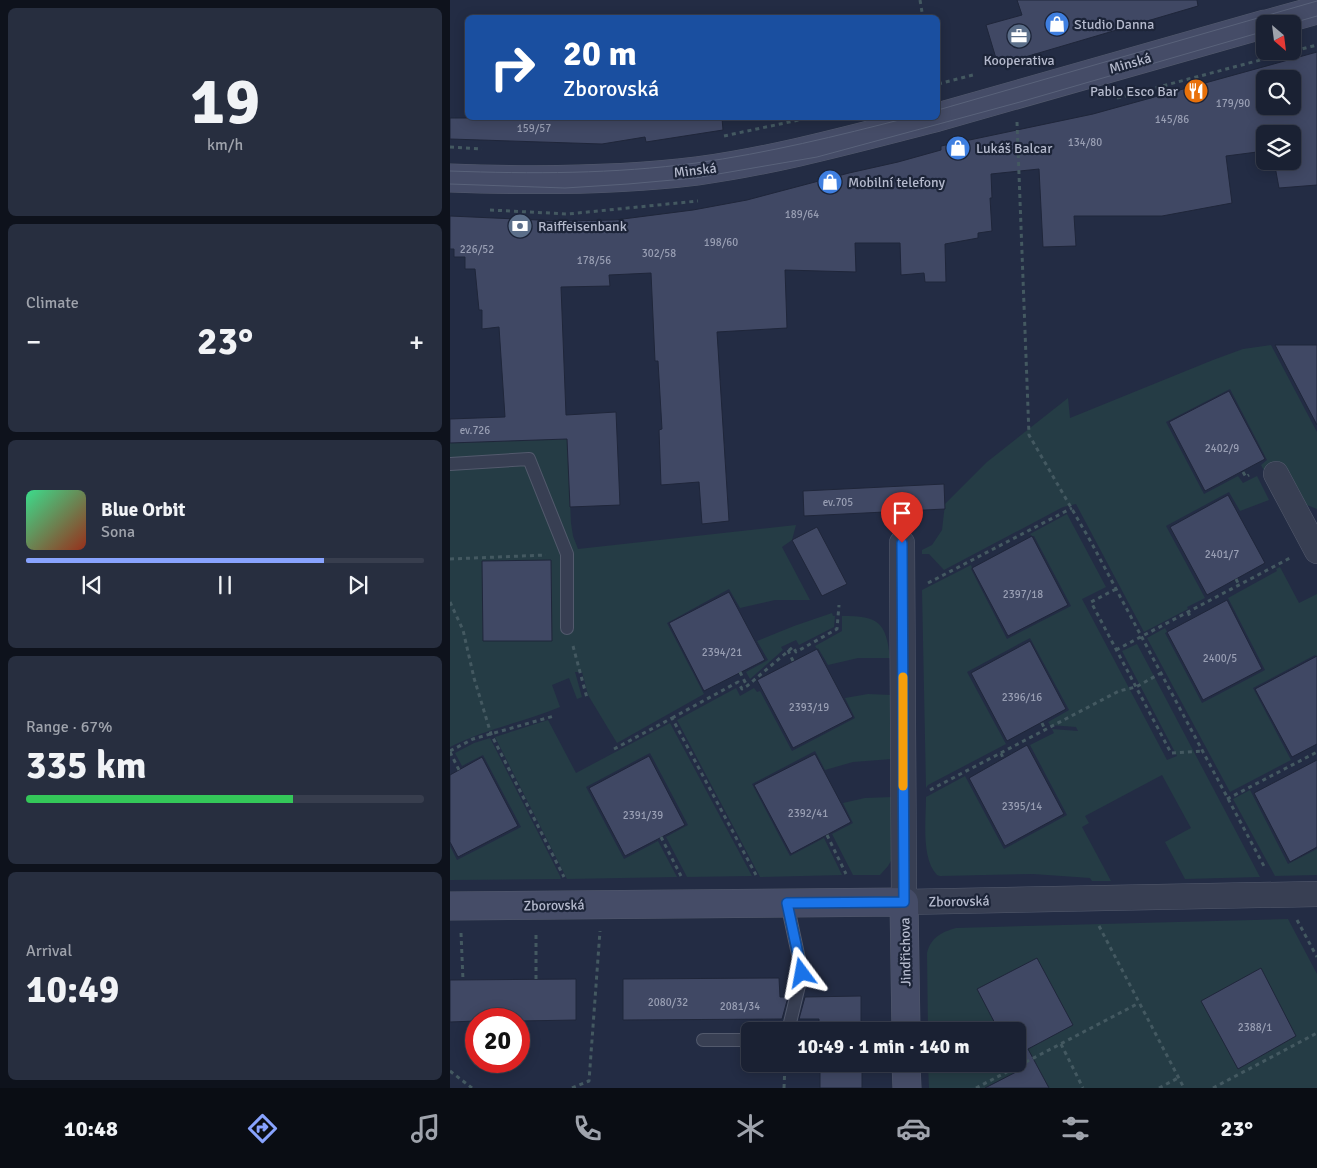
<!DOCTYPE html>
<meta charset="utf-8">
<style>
:root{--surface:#1a2133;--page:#272e3f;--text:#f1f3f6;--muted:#9fa3ac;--line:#383e4e;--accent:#88a3ff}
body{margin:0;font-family:Signika,sans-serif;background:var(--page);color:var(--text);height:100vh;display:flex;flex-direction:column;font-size:19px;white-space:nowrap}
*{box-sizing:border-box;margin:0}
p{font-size:16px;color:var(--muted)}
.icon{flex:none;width:28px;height:28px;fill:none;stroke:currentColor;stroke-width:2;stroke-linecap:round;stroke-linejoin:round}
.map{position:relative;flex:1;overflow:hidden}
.panel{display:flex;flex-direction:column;gap:8px;padding:8px;background:#0e121c;width:450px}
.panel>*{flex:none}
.hud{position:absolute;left:15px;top:15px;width:475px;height:105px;border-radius:8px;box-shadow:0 2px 12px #0003,0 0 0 1px var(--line);background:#1a4fa0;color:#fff;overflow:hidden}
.needle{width:32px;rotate:152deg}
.fabs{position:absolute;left:806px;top:15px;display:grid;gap:10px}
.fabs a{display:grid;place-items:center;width:45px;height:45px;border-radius:8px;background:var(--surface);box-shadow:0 2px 12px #0003,0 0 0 1px var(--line);font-size:25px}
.speed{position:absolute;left:15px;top:1008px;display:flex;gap:10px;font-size:25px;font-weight:700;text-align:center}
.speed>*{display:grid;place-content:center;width:65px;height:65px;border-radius:50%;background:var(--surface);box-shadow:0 2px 12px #0003,0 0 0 1px var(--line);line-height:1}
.speed .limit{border:8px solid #d22;background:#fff;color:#111}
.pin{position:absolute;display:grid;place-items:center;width:42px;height:42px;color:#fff;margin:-51px -21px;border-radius:50% 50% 50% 0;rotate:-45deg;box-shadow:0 0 5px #0007}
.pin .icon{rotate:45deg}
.me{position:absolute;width:55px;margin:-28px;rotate:347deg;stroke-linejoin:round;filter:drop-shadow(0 0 4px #0008)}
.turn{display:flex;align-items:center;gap:18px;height:105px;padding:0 15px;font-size:22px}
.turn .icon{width:65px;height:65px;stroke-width:2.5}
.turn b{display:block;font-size:35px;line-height:42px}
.big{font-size:38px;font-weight:800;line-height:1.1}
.panel .card{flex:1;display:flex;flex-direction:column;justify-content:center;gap:8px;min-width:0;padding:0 18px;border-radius:8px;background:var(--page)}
.panel .dial{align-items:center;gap:0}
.dial b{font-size:65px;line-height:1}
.song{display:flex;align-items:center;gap:15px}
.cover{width:60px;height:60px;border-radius:8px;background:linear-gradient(135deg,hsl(150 70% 55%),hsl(10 70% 35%))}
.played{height:5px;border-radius:2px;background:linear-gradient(90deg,var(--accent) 75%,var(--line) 75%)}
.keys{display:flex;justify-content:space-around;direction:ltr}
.heat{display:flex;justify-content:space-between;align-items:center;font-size:28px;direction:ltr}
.charge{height:8px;border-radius:4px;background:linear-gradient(90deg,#34c759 67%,var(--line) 0)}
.trip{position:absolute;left:291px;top:1022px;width:285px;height:50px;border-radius:8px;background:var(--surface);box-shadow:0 2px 12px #0003,0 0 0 1px var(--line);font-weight:800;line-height:50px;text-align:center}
.tabs{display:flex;height:80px;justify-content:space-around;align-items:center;background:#0a0d14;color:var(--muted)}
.tabs .icon{width:35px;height:35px}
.tabs .active{color:var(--accent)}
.tabs b{font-size:22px;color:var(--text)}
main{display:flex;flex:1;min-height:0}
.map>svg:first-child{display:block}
</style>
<main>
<section class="panel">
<div class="card dial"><b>19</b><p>km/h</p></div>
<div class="card"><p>Climate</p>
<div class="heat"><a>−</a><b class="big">23°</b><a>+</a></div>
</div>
<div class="card">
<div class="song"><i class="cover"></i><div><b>Blue Orbit</b><p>Sona</p></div></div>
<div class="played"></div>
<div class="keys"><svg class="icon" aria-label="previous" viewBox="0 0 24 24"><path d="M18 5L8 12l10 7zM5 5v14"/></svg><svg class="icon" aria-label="pause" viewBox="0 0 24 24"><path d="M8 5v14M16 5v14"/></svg><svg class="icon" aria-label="next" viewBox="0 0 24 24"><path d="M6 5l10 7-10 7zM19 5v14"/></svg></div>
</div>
<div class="card"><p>Range · 67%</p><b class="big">335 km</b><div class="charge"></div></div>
<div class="card"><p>Arrival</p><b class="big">10:49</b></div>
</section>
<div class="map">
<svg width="867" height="1088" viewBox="0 0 867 1088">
<rect width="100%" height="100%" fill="#232c44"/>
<!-- green -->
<path fill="#253c45" d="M821,345l46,87v77l-15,-6 -34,-25 -7,-13 6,-5 -37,-71 -64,33 38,72 34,-18 5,7 14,-7 12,24 -29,11 -11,-19 -63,34 39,72 -18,9 1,2 -44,23 -68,-128 -13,3 -119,63 -15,-16h-7v-4l10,-5 10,-15 3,-26 42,-42 81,-64 2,20 143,-58 30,-11z
M116,415l5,108 2,13 5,13 218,-24 -4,15 -10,7 28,53h-35l-35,8 -11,-19 -62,34 37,71 -87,49 -29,-48 -6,-23h-7l7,25 -5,2 -8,-21 -17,7 8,22c-36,15 -75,22 -110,40v-304l81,-3z
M617,514l39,73 -24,12 85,161 10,-4 -55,-105 15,-7 123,233 -75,2 -20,-37 26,-14 -29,-53 -77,41 4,7 -7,4 29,54h-19l-2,-3 -57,-4 -93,2 -3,-1c-16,-17 -11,-55 -11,-78l39,-21 39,73 63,-34 -37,-70 24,-12 -2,-4 26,2 -2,-4 -26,-2 -2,-3 21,-12 -39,-72 -63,34 39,72 -78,41 -2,3 -4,-198 49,-25 1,3 -1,1 36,70 64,-33 -37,-70h-2l-2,-2z
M830,567l19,36 18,-9v64l-2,-3 -62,33 38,72 -61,32 -83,-154 18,-10 2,4 -2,1 37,70 63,-33 -37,-72 49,-27 -1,-2z
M382,613l1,3h2l-1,11 -35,18 -3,-5 -15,7 2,3 -33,29 -4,-7 22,-12 -11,-19 37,-15z
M392,616c37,0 44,6 48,42h-32l-30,7 -10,-17 -1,1 -2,-3 27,-15z
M286,688l4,8 14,-8 3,4 3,-1 32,60 63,-33 -10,-20 23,-4 23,1 1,64 -39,3 -28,8 -10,-19 -63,33 38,72 34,-18 18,37 -82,2 -83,-157z
M98,720l28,53 94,-50 82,153 -65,1 -21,-40 22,-12 -38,-72 -64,34 38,72 34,-18 19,36 -110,2 -72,-142z
M40,738l70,138 1,3 -111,1v-34l7,14 64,-33 -38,-72 -21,11 -7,-13 19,-10z
M800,790l38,74 29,-15v26l-42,1 -42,-77z
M442,797v62l-4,7 -8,9h-27l-21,-41 21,-11 -10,-20 22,-5z
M838,919l29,55v114h-388l-1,-24h90v-33h-90l-1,-78c4,-16 15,-21 29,-25z"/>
<!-- building -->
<path fill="#404864" stroke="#1f263a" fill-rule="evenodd" d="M567,0h180l1,6 -200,59 -12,-40 36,-10z
M867,52v133l-38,3 -5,-27h18v-27h-27v17l-39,5 6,47 -70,13h-88l2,30 -33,1 -4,-78 -48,5 1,24h-2l2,33 -14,2v5l-33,6 1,38h-21l-1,-9 -23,2 -1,-32h-45l1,29 -71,-2 2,58 -70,4 12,189 -27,3 -3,-42 -38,3 -2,-55 3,-1 -4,-68h-3l-4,-88 -42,2 1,11 -49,1 5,128 50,-3 4,93 -50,2 -3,-68 -117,4v-24l55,-2 -6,-90 -17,2v-19h-3l-4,-41h-10v-12h-11v-8h-4v-33l110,5 55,-1 78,-10 54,-10 102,-27 49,-11 43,-12v-4l152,-32zM815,79h27v27h-27z
M0,118h272l1,12 -77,12 -1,-5 -43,7 -152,-5z
M825,345h42v80l-29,-55z
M779,391l36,68 -60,32 -36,-69z
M494,484l1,25 -141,7 -1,-25z
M778,495l37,68 -58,32 -37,-68z
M367,527l30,57 -25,12 -30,-56z
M582,536l36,69 -60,31 -36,-68z
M101,560l1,81h-69l-1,-80z
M279,592l36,68 -61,31 -35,-68z
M777,600l35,69 -59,31 -36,-68z
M580,641l36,68 -59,32 -36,-68z
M367,649l36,68 -60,31 -36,-68z
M867,656v88l-25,13 -37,-68z
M577,745l37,69 -59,32 -36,-68z
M365,754l36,68 -60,32 -37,-69z
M199,756l36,69 -60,31 -36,-68z
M32,757l36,69 -60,31 -8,-15v-67z
M867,760v87l-27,15 -36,-69z
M587,958l36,67 -45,24 21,39h-64l33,-17v-40h-19l-22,-42z
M811,968l35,68 -58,33 -37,-68z
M329,978l1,19h8l-6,22 -159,1v-41z
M126,979v41l-57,1v-2h-43v2l-26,1v-42z
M411,996v35h-42v-12h-20l6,-22z
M370,1064h42v24h-42z"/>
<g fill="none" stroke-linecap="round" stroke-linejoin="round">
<defs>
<path id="lane" d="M0,464l79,-5 38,95v74
M337,903l15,70 -14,58
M253,1040h47"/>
<path id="street" d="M826,474l41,77
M452,543l2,359 413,-8"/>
<path id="secondary" d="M817,24l50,-14
M488,117l327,-93
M0,178c82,3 166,3 247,-7 81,-11 159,-33 238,-53
M0,906l454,-4 2,129
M456,1064l1,24"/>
</defs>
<!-- lane casing -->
<use href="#lane" stroke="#535a6d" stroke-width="14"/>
<!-- street casing -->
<use href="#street" stroke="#535a6d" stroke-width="26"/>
<!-- secondary casing -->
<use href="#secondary" stroke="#535a6d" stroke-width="29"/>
<!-- path -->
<path stroke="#445961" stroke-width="3" stroke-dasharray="4 4" stroke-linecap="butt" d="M470,0l3,18
M488,84l35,-9
M667,98l200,-53
M567,122l12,313 62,107 174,326
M274,136l84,-18
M0,147l32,2
M40,210l78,4 130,-13
M793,472l3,5 3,-2
M0,559l96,-4
M786,579l3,6
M478,583l144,-75
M666,589l-25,13 80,151 31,-2
M0,602l13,28 11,48 17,56 73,143
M738,612l3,7
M123,646l14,52
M338,650l5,11
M666,650l174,-92
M290,672l7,14
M222,718l66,-36 4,7 5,-3 46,-39 3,5 41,-23 2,-24
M592,723l3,7
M164,749l58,-31 84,157
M0,751l23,-12 81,-23
M0,752l9,18
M551,753l2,5
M480,790l189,-99 17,-4 25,-14
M777,799l90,-47
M377,835l19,39
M211,837l20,39
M847,920l20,37
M649,926l85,162
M11,933l2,47
M86,979v-46
M611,1044l22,44
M0,1071l22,17
M122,1088l17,-7 11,-150
M334,1088l1,-24
M526,1088l163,-85
M709,1088l19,-10
M763,1088l104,-55"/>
<!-- lane -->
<use href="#lane" stroke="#383f53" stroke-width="12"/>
<!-- street -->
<use href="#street" stroke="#383f53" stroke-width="25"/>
<!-- secondary -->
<use href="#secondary" stroke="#454c67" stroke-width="28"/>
<!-- tram -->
<path stroke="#59627a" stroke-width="1" d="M839,24l28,-8
M488,110l379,-109
M0,171c82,3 164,3 246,-8 72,-10 141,-27 211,-45
M0,184l115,4 63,-4 67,-6 122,-21 203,-55 245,-71"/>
</g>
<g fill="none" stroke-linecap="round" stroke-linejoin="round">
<defs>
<path id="route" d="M352,973l-15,-70 117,-1 -2,-359"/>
</defs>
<!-- route casing -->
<use href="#route" stroke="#114b97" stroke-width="12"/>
<!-- route -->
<use href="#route" stroke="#1a73e8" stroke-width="9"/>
<!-- slow -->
<path stroke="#f59e0b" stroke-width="9" d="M453,677v109"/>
</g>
<!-- icons -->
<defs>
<symbol id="shop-disc" viewBox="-11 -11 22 22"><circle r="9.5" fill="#3f7fe0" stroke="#1c2438"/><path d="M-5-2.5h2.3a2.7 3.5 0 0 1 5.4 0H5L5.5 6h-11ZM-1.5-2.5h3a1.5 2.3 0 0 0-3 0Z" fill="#fff"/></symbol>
<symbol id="office-disc" viewBox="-11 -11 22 22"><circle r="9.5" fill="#5c6f8a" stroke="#1c2438"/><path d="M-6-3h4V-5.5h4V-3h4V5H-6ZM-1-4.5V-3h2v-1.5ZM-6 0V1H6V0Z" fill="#fff"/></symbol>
<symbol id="restaurant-disc" viewBox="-11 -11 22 22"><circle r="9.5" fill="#e8710a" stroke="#1c2438"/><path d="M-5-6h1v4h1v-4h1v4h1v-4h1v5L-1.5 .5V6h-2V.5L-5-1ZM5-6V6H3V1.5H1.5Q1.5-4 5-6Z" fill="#fff"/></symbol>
<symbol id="bank-disc" viewBox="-11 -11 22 22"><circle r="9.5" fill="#5c6f8a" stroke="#1c2438"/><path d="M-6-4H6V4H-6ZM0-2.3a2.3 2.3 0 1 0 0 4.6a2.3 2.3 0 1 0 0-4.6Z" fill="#fff"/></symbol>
</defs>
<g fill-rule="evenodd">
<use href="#shop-disc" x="593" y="10" width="28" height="28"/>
<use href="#office-disc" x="555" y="22" width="28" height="28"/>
<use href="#restaurant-disc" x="732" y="77" width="28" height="28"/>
<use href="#shop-disc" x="494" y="134" width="28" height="28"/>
<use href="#shop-disc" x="366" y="168" width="28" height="28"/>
<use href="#bank-disc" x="56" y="212" width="28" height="28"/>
</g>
<g text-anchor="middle" stroke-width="4.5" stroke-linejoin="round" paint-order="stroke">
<!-- number labels -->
<g font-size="11" fill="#989eb3">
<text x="783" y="107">179/90</text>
<text x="722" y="123">145/86</text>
<text x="84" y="132">159/57</text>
<text x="635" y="146">134/80</text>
<text x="352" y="218">189/64</text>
<text x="271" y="246">198/60</text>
<text x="27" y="253">226/52</text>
<text x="209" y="257">302/58</text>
<text x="144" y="264">178/56</text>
<text x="25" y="434">ev.726</text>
<text x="772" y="452">2402/9</text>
<text x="388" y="506">ev.705</text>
<text x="772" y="558">2401/7</text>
<text x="573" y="598">2397/18</text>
<text x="272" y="656">2394/21</text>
<text x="770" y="662">2400/5</text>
<text x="572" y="701">2396/16</text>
<text x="359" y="711">2393/19</text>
<text x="572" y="810">2395/14</text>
<text x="358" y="817">2392/41</text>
<text x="193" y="819">2391/39</text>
<text x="218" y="1006">2080/32</text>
<text x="290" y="1010">2081/34</text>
<text x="805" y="1031">2388/1</text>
</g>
<!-- poi labels -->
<g font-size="14" fill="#b5bacd" stroke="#1c2438" text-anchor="start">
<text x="624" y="29">Studio Danna</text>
<text x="569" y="65" text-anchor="middle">Kooperativa</text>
<text x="728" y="96" text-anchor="end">Pablo Esco Bar</text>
<text x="526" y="153">Lukáš Balcar</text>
<text x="398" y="187">Mobilní telefony</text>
<text x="88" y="231">Raiffeisenbank</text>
</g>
<!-- street labels -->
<g font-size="14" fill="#b5bacd" stroke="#1c2438">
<text transform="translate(680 63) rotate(-16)" y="5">Minská</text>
<text transform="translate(245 170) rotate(-7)" y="5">Minská</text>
<text transform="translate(509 901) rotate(-1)" y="5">Zborovská</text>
<text transform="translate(104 905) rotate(-1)" y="5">Zborovská</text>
<text transform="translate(455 952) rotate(-91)" y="5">Jindřichova</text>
</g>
</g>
</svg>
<div class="fabs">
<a><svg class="needle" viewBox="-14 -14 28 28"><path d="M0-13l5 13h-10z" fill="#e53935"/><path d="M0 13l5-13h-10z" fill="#9fa3ac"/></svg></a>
<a><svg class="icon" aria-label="search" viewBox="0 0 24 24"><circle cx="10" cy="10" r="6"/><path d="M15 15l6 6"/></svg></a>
<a><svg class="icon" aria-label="layers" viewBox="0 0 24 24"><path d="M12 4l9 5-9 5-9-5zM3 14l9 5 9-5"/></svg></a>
</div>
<div class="speed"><div class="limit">20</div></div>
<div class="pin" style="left:452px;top:543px;background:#d93025"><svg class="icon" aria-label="arrive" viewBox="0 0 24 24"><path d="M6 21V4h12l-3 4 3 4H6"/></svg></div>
<svg class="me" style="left:352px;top:973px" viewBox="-20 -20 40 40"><path d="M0-17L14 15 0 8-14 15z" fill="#1a73e8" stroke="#fff" stroke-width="4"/></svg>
<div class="trip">10:49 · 1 min · 140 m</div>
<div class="hud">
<div class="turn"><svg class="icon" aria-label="right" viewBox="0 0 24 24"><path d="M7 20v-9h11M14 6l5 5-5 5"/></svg><div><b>20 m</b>Zborovská</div></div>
</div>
</div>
</main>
<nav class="tabs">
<b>10:48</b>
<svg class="icon active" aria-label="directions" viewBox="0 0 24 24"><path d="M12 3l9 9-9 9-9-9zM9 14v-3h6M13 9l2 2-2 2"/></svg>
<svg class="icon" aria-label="music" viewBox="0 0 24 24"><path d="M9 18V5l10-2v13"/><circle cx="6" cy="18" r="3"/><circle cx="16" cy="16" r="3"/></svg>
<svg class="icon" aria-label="phone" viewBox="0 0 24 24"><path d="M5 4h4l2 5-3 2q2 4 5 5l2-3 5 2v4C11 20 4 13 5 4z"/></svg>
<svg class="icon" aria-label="climate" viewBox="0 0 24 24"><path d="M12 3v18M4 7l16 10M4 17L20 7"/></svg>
<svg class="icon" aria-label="car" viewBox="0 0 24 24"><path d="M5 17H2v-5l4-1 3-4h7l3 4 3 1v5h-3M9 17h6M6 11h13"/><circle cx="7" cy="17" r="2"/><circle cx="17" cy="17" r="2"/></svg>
<svg class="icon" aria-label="filters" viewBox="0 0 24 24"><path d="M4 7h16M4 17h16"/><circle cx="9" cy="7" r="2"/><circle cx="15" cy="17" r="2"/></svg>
<b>23°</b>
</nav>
